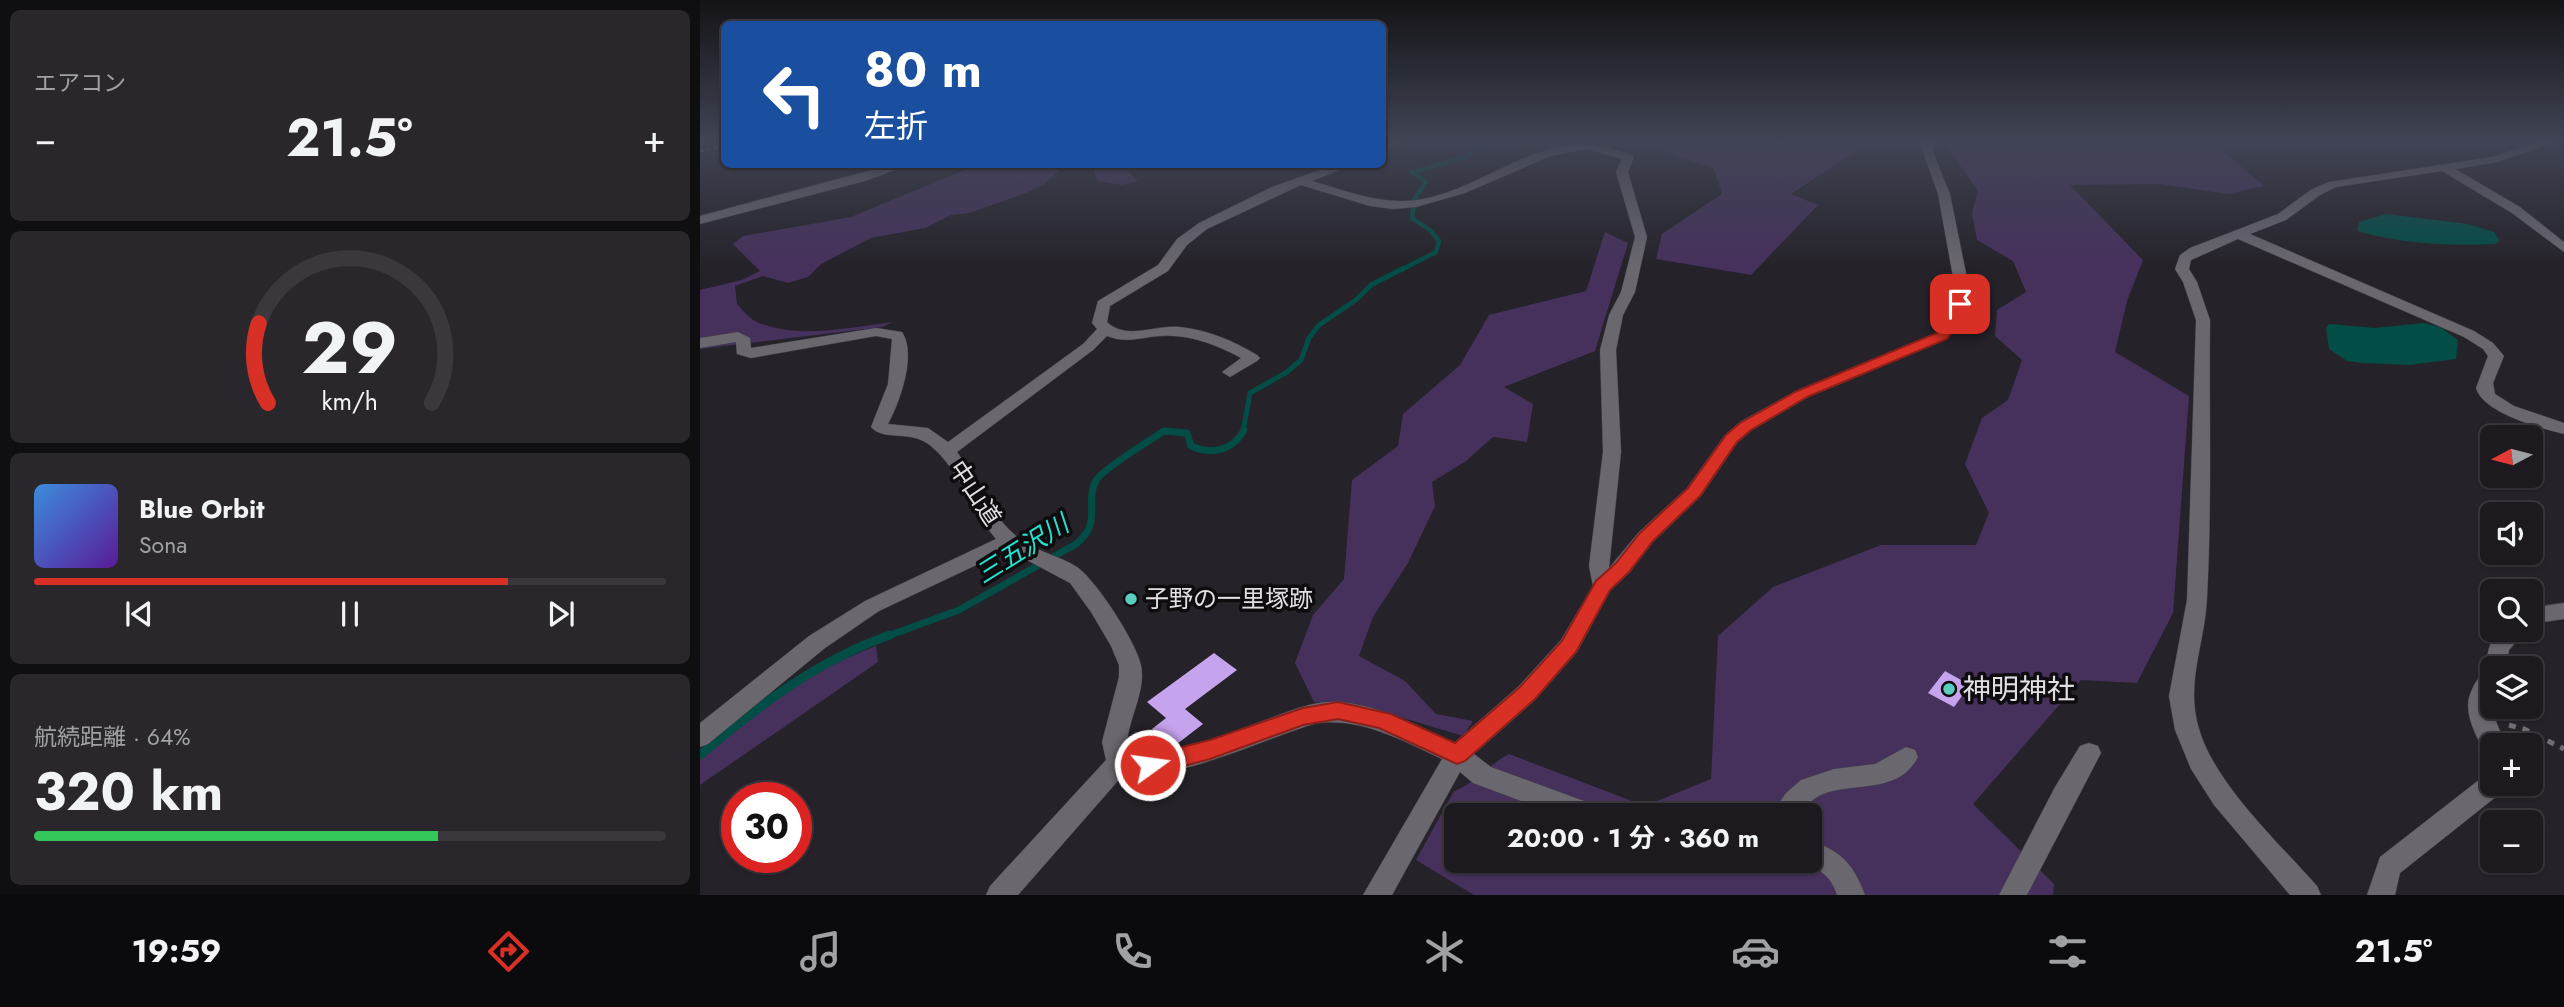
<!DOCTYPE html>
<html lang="ja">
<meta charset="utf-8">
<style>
:root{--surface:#1c1a1f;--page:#29272c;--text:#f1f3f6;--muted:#a0a1a4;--line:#3a383d;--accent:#d93025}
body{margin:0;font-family:Jost,"Noto Sans JP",sans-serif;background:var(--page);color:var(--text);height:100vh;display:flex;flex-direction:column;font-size:26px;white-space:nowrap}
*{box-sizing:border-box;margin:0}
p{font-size:23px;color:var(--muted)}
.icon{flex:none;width:38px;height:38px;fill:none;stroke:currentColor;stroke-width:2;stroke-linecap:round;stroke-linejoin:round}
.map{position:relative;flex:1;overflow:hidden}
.sheet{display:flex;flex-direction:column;gap:10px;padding:10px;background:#0f0e11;width:700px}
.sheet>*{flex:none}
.top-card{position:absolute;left:21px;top:21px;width:665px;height:147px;border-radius:10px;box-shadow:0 2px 5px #0004,0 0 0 2px var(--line);background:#1a4fa0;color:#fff;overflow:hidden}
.needle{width:46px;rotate:263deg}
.fabs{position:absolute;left:1780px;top:425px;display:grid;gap:14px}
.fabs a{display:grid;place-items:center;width:63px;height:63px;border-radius:10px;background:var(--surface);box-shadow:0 2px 5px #0004,0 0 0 2px var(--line);font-size:35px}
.speed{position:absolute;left:21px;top:782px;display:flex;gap:14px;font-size:35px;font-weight:700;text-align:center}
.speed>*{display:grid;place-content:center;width:91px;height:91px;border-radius:50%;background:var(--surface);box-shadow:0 2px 5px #0004,0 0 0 2px var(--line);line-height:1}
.speed .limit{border:10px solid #d22;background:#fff;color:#111}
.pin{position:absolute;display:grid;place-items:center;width:60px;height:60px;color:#fff;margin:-30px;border-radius:14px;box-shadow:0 4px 10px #0006}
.me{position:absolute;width:77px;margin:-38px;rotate:76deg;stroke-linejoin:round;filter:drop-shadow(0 0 5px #0008)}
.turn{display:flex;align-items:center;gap:24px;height:147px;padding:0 28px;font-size:32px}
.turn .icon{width:91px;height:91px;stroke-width:2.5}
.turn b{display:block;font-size:49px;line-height:60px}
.big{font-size:52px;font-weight:700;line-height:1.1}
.sheet .card{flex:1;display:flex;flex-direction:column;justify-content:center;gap:10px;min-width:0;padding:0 24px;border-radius:10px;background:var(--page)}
.sheet .dial{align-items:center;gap:0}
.dial svg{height:182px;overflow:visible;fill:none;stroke:var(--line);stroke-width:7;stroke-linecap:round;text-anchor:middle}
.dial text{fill:var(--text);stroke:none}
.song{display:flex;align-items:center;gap:21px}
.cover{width:84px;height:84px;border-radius:10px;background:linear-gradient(135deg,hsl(210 70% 55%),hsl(270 70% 35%))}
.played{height:7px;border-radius:4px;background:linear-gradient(90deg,var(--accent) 75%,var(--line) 75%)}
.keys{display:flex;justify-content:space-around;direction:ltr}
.heat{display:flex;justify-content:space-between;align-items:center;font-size:38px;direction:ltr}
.charge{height:10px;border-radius:5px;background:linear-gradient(90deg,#34c759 64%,var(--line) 0)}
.trip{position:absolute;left:744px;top:803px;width:378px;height:70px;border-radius:10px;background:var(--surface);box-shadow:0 2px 5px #0004,0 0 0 2px var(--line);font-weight:700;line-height:70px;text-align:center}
.dock{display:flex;height:112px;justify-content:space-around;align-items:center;background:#0b0a0c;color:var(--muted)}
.dock .icon{width:49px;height:49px}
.dock .current{color:var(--accent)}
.dock b{font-size:32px;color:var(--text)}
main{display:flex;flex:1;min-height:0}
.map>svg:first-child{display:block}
</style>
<main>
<section class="sheet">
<div class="card"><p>エアコン</p>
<div class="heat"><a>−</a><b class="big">21.5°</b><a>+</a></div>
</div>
<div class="card dial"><svg viewBox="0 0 100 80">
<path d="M14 69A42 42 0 1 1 86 69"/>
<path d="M14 69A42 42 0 0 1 10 34" stroke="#d93025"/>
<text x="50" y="56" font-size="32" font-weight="700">29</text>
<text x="50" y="72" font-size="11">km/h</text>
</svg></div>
<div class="card">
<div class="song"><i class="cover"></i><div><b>Blue Orbit</b><p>Sona</p></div></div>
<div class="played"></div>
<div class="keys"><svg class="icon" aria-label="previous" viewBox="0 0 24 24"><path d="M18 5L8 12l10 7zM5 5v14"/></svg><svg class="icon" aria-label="pause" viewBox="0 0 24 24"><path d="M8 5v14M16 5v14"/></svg><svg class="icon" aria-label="next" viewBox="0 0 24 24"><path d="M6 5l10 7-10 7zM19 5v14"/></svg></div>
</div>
<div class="card"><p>航続距離 · 64%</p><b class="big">320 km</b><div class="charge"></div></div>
</section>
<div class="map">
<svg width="1864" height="895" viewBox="0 0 1864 895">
<rect width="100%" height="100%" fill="#252229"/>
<!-- green -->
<path fill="#46315c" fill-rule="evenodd" d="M962,141h201l-8,11 -64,42 27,11 -67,70 -95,-16 6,-25 60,-40 -8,-26 -61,-19z
M1247,141h244l33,11 40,34 -36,8 -68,-10 -90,1 73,75 -16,41 -12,51 74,44 -16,217 -36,70 -56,-3 -108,124 81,80 -1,11h-579l-58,-35 38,-69c22,-8 34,-26 55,-37l136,52 66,-27 7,-143 55,-49 108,-42h95l13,-32 -24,-49 17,-46 26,-18 14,-40 -27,-24 2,-26 29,-18 -13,-31 -36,-21 -5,-27 6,-22 -32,-46zM756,816h354v45h-354z
M277,165h147l1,4 13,12 -15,4 -26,-4 -4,-15 -32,3 -18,16 -22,10 -52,18 -18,2 -26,13 -54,10 -50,26 -13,13 -20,6 -25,-7 -28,10 2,18c6,6 12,15 20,18 41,18 94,5 136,0l-11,5 -182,22v-59l42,-10 18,-9 -27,-27 10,-8 108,-19z
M905,232l23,11 -33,108 -91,36 29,17 -6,38 -34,-5 -27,24 -34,21 3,24 -27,57 -35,54 -14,39 46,25 31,33 37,7 -10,15 -106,-32 -43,-2 -19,-39 18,-48 31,-36 8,-99 46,-34 5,-32 57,-49 29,-50 97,-24z
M176,646l2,16 -178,123v-26c52,-45 111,-89 176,-113z"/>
<!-- water -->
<path fill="#024d45" d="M1686,214l82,10 26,8 6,9 -5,3c-48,2 -92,0 -138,-13l2,-9z
M1724,323l16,4 18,13 -2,19 -47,6 -46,-2 -16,-2 -18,-12 -3,-21 3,-4 46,4z"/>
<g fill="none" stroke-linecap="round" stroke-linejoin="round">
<!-- stream-far3 -->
<path stroke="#024d45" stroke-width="4.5" d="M701,270l35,-18 3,-11 -8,-10 -19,-13 2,-18 12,-18 -14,-10 54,-15 20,-16"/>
<!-- stream-far2 -->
<path stroke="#024d45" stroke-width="5" d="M463,432h12
M543,432l7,-39 37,-21 14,-12 8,-22 10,-13 37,-25 15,-15 33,-17"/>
<!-- stream-far1 -->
<path stroke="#024d45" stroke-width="7" d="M185,637l74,-27 117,-66c28,-22 7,-43 21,-65 9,-12 52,-38 67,-48l23,2 4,13c20,9 42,5 53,-16"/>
<!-- stream -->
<path stroke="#024d45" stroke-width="9" d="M0,755c58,-49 118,-95 190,-120"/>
</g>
<!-- building -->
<path fill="#c6a3ed" d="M514,653l23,17 -52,39 18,15 -30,23 -21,-18 14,-11 -19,-16z
M1245,671l25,14 -16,22 -26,-14z"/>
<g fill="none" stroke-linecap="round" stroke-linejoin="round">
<defs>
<path id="street" d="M689,141h12l-19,10v-7z
M1223,141h10v11l17,42 19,94 -5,31 -17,20 -139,58 -56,33 -15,13 -36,53 -48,46 -23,30 -20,19 -33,61 -42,48 -61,54 17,13 112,41 4,8h-45l-89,-33 -13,-11 -68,123h-29l79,-136c-41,-19 -79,-41 -125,-36 -52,15 -142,60 -193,51l-106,121h-32l4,-9 116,-126 -4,-18 17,-65v-12l-8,-19 -20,-34 -21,-29 -62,-33 -129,61 -54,37 -117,96 -8,3v-24l109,-87 56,-35 131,-62c-25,-28 -36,-69 -65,-93 -20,-17 -47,-4 -60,-19l17,-43 4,-45 -16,-3 -125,22 -14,-4 -1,-12 -36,6v-10l38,-6 12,6 1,10 125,-20 26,4c15,22 -2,70 -14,92l40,4 20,14 135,-98 14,-15 -5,-6 6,-22 60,-36 19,-26 22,-16 73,-36 65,-23h17l-42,17c35,10 68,24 105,19 67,-10 122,-70 192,-52 8,3 18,4 25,9l-6,15 19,65 -12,55 -12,23 -7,35 5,102 -12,116 30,-36 48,-44 38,-53 15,-13 56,-31 141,-58 13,-15 5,-30 -17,-94 -15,-42zM887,149l35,10 -6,13 19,65 -14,55 -12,23 -9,35 3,102 -14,114 4,20 -32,54 -42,46 -65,57c-36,-17 -74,-38 -115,-41 -23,-2 -47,8 -68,16 -39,14 -103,42 -144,36 -3,-30 20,-60 14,-89 -5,-23 -45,-85 -64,-98 -19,-12 -44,-16 -62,-32 -25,-21 -38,-56 -58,-83l136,-102 14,-14c20,8 34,1 54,0 29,-2 56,9 80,22l-19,14 8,5 27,-16 3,-3 -3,-3c-23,-14 -49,-25 -77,-28 -25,-3 -53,14 -73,-5l3,-16 58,-35 19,-26 20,-16 94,-44 69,21 23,3 23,-2 49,-14 86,-37z
M1844,141h15l-61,21 -43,7 65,38 44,35v10l-52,-39 -70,-42 -106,16 -16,8 -34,25 -36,14 224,97 19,12 11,13 -11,27 2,11 19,12 50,17v11c-24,-6 -81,-21 -88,-46l12,-32 -5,-7 -19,-12 -226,-98 -47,21 -2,9 8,13 13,38c-1,92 2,186 -3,278 -2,46 -22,84 -8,131 16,55 80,114 118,157l4,9h-31l-76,-90 -23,-36 -16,-39 -6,-34 18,-96 9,-280 -13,-38 -8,-13 5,-14 10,-7 88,-34 34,-25 17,-7 163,-25z
M194,164h18l-47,17 -165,43v-8z
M1864,603v16l-34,5v-16z
M1802,630h25l-18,20 -3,18h-14l-1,41 15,37h-14v9l-7,-2c-9,-18 -23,-41 -14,-61 3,-9 10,-16 13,-24 7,-20 1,-22 18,-38z
M1389,743l9,3 3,7 -74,142h-28l56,-108 25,-41z
M1206,747l9,3 3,7c-18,37 -64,25 -95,37 -10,4 -18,13 -25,22h-28l16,-23 15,-13 33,-11 41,-5z
M1792,773v11h13l-3,8 -102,81 -5,22h-28l13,-38 104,-81z
M1110,841c31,9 44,24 55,54h-28c-6,-20 -18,-26 -36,-33l9,-1z"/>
</defs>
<!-- street casing -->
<use href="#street" stroke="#413f44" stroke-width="1"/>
<!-- path-far1 -->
<path stroke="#706e73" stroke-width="2.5" stroke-dasharray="3.5 3.5" stroke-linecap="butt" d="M0,151l24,-5"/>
<!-- path -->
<path stroke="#706e73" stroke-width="5" stroke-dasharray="7 7" stroke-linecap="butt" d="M1809,725l15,4 40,20
M809,816l5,-10"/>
<!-- street -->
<use href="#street" fill="#6a676f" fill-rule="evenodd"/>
</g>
<!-- sky -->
<linearGradient id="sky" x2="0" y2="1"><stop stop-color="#141317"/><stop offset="0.53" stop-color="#404454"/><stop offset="1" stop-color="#404454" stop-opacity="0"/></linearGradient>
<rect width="1864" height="266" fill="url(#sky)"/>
<!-- route -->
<path fill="#d93025" stroke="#8d1f18" stroke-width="2" d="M1260,300l7,4 -4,15 -16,20 -140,58 -56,33 -14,12 -37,54 -47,45 -24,31 -19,18 -34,62 -41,47 -70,62 -8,3 -78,-36 -41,-9 -35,6 -93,34 -60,16 -8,-3 -3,-7 3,-7 8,-3 60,-15 93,-32 35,-6 53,12 64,29 65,-56 42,-46 34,-60 20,-18 24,-30 48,-45 38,-53 14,-12 57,-32 140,-58 13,-15 4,-14z"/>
<!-- markers -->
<g fill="#59cebf" stroke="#0e0c0f" stroke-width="2.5">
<circle cx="431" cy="599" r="7"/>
<circle cx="1249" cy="689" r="7"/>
</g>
<g text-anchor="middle" stroke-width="7" stroke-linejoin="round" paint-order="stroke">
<!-- street labels -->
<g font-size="24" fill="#e1dfe3" stroke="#0e0c0f">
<text transform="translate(275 493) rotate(56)" y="8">中山道</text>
</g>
<!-- poi labels -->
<g font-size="24" fill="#e1dfe3" stroke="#0e0c0f" text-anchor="start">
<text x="445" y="607">子野の一里塚跡</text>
</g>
<!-- water labels -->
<g font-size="26" font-style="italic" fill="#27e1cf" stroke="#0e0c0f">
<text transform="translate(322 549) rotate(-32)" y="9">三五沢川</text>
</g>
<!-- near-poi labels -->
<g font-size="28" fill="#e1dfe3" stroke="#0e0c0f" text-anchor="start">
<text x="1263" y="699">神明神社</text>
</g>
</g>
</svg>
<div class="fabs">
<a><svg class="needle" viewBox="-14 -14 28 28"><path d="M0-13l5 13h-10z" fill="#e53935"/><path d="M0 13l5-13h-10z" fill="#a0a1a4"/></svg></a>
<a><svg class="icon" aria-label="sound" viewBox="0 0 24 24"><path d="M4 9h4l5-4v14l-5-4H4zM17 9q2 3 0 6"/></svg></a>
<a><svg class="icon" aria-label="search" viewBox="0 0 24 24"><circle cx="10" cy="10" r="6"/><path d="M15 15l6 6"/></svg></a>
<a><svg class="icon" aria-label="layers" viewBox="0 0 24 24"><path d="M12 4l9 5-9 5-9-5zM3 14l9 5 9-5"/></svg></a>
<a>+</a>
<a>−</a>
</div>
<div class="speed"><div class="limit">30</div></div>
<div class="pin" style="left:1260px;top:304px;background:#d93025"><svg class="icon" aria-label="arrive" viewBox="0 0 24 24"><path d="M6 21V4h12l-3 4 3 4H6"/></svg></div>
<svg class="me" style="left:450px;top:765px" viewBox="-20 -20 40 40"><circle r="17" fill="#d93025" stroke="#fff" stroke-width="3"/><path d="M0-11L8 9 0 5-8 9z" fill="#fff"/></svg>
<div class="trip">20:00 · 1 分 · 360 m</div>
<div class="top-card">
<div class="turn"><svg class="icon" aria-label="left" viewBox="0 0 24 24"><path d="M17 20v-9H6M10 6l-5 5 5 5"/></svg><div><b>80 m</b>左折</div></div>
</div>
</div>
</main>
<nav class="dock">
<b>19:59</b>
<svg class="icon current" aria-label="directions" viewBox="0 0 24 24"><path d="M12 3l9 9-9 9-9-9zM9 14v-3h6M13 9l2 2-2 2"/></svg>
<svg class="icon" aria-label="music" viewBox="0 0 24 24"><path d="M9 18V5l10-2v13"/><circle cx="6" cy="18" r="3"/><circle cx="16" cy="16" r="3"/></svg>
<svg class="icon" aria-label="phone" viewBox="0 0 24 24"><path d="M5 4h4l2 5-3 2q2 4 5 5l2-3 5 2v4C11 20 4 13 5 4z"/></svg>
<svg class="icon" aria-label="climate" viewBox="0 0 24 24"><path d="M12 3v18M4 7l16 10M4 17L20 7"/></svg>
<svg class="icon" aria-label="car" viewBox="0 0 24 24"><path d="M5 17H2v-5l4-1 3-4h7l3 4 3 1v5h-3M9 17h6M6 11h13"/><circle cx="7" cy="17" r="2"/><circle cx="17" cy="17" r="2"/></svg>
<svg class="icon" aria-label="filters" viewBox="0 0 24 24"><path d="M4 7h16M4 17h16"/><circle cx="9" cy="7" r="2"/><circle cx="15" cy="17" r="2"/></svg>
<b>21.5°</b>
</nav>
